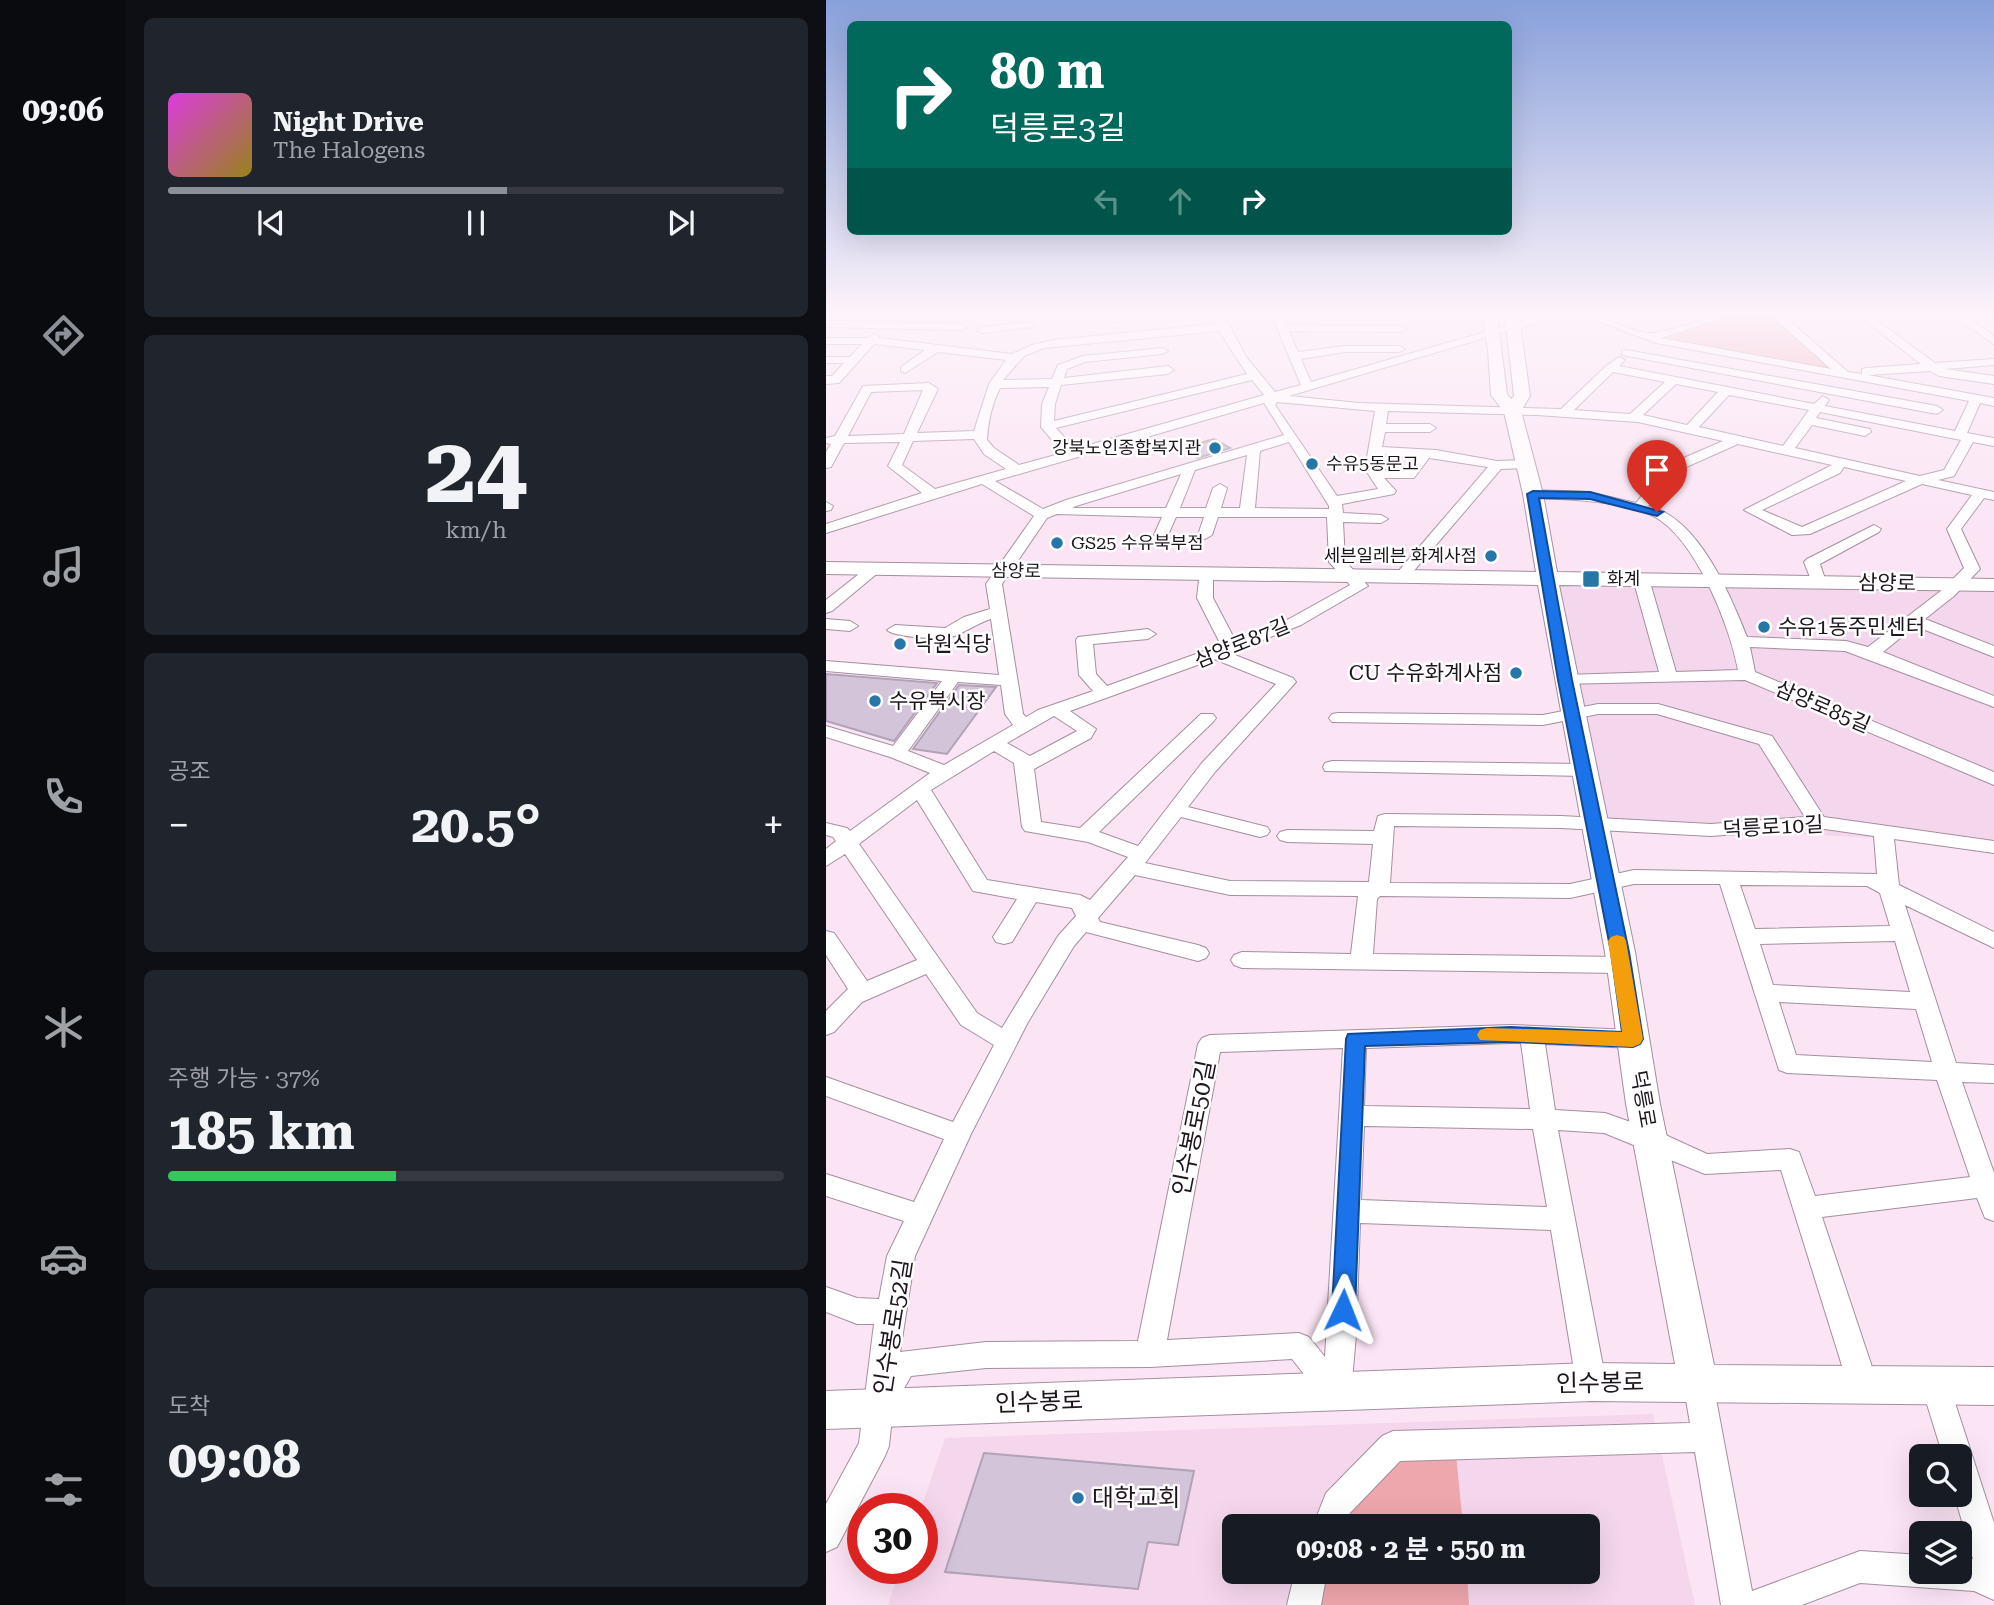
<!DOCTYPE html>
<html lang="ko">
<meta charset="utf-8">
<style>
:root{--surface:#171b24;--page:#20242c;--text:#f1f3f6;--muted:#9ea1a6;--line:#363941;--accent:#8c9099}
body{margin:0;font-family:"Roboto Serif","Noto Sans KR",serif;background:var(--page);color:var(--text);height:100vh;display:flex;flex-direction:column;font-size:26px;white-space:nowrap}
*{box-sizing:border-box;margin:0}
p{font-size:23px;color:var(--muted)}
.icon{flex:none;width:38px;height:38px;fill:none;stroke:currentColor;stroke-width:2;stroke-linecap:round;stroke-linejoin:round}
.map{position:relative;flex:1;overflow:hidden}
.details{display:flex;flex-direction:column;gap:18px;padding:18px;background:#0d0f14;width:700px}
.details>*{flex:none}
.top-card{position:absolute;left:21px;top:21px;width:665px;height:214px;border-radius:10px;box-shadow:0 7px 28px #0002;background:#00695c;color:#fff;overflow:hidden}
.controls{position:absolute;left:1083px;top:1444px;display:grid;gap:14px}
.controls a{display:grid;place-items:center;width:63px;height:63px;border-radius:10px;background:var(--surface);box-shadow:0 7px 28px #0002;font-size:35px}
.speed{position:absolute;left:21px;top:1493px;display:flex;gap:14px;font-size:35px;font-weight:700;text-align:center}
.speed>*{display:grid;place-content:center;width:91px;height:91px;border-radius:50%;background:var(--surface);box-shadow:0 7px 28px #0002;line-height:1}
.speed .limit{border:10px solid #d22;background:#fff;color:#111}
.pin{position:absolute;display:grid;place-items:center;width:60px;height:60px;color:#fff;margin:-72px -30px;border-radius:50% 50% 50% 0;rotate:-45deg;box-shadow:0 0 7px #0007}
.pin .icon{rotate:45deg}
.me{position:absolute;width:77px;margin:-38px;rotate:2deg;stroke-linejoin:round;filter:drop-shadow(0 0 5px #0008)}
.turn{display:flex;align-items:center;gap:24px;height:147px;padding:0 28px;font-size:32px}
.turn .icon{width:91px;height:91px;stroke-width:2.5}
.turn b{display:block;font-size:49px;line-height:60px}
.lanes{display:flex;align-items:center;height:66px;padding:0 28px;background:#0003;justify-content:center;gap:35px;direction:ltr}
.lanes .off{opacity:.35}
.big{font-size:52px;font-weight:700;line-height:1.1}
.details .card{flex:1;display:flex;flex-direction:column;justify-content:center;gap:10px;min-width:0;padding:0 24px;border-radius:10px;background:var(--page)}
.details .dial{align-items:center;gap:0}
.dial b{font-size:91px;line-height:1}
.song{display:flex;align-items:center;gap:21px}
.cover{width:84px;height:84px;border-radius:10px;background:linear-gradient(135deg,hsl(300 70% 55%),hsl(50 70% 35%))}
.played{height:7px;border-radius:4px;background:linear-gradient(90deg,var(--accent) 55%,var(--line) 55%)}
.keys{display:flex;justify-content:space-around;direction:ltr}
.heat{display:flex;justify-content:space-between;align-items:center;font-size:38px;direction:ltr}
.charge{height:10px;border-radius:5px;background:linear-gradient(90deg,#34c759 37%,var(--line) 0)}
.trip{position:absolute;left:396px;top:1514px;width:378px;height:70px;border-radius:10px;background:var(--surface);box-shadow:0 7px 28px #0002;font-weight:700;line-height:70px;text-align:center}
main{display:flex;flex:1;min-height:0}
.menu{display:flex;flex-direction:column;width:126px;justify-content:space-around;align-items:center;background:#090b0e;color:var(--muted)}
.menu .icon{width:49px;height:49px}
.menu .on{color:var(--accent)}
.menu b{font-size:32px;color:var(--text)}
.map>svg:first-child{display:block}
</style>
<main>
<nav class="menu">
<b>09:06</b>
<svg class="icon on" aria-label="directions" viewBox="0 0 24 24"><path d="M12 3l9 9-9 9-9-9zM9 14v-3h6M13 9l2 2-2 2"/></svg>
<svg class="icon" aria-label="music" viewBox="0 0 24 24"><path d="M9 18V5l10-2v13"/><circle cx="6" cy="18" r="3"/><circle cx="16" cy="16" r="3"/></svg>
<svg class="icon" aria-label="phone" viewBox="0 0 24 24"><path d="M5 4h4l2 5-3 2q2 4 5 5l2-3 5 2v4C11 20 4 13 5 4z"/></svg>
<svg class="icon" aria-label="climate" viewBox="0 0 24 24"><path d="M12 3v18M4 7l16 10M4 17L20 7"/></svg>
<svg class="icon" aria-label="car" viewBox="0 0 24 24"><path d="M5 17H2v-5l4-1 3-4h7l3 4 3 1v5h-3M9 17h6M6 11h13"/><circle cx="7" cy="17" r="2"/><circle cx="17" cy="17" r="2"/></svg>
<svg class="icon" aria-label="filters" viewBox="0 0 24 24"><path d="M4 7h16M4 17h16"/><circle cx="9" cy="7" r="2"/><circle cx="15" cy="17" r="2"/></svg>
</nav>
<section class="details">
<div class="card">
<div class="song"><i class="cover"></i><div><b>Night Drive</b><p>The Halogens</p></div></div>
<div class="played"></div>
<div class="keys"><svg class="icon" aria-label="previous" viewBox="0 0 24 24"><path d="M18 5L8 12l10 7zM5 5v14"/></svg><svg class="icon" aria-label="pause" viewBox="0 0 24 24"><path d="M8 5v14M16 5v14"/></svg><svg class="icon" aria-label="next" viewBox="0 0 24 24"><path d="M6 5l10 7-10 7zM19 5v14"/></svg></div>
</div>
<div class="card dial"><b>24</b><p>km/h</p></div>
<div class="card"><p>공조</p>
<div class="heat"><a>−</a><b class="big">20.5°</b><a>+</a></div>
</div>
<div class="card"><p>주행 가능 · 37%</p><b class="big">185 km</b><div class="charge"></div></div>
<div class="card"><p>도착</p><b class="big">09:08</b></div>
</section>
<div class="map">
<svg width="1168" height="1605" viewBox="0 0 1168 1605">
<rect width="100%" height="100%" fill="#fbe4f4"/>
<!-- built -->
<path fill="#f5d7ed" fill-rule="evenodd" d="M733,584l432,1 3,7v252l-394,-20z
M827,1414l42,191h-807l12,-37h22l-1,-60 24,-70zM408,1526h353v46h-353z"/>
<!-- green -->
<path fill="#eea7ac" d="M908,316h37l63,54 -180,-32z
M629,1444l8,82h-134l64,-80z
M485,1572h156l2,33h-165l2,-19z"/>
<!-- building -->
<path fill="#d3c4d9" stroke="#b1a2b7" stroke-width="2" d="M388,439l16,9 -32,10 -16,-10z
M0,674l111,9 -43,58 -68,-20z
M133,685l37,2 -49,67 -34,-5z
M158,1453l210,18 -16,74 -30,-3 -10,47 -193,-17z"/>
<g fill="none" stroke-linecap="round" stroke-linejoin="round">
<defs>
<path id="minor" d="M287,316h39l-5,3 -39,4 -5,-3z
M387,316h11l23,42 28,34 26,-7 -29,-69h10l4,9 114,1 6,3 -6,3 -111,-1 9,21 47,-6h54l6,3 -6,3h-54l-44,7 10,23 230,-66h18l-270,80 70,7 202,6 45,-43 13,-9 6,3 -6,6 195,38 9,-8 6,4 -4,6 130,25 14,-30 -313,-58 -72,-27c24,0 41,14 64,17 16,2 57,-17 81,-17l-68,22 170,31 -59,-53h12l64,56 14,2v-5l4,-1 55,-4 -62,-48h12l64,47 59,-4v6l-49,4 49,7v8l-55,-8 -9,-5 -62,4 126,23v8l-14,-3 -13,30 27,5v8l-21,-4 -19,34 -16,4 56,12v8l-10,-2 -23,31 19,40 -26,27 -29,23 69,27v11l-79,-31 -32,26 111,44v11l-149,-56 -95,-4 5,25 239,100v13l-249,-105 -186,4 -3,-4 3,-4 6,-1 94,-3 -26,-93 8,-5 8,5 27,93 62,-2c-8,-44 -42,-130 -83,-153 -29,-16 -89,-18 -122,-19l-7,-4 7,-4 56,2 47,11 29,-37 58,-25 -85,-19 -101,-7 -149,-4 -2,13h44l6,4 -6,4h-45l-3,15 54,3 61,11 28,-1 7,4 -7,4 -24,1 -95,111h-10l-3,-3 3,-3 92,-107 -59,-9 -15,20h-30l12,13 -2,3 -52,10 1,9 38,2 7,4 -7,4 -38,-1 2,39 23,25 -67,39 -71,28 63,25 3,4 -81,90 -27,35 79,20 3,4 -3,4 -7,2 -79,-20 -36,46 85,18 139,1 4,-38 -86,-2 -7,-2 -3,-4 3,-4 7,-2 87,1 4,-15 7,-2 176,2 150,8 94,-7 -46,-73 -102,-30h-59l-55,11 -211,-3 -3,-4 3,-4 6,-1 205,2 55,-11h60l114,32 52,81 170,24v12l-100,-14 5,46 95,47v16l-89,-43 51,158 38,2v18l-32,-1 32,91v48l-9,-3 -8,-20 -155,19 56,168 -5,10 -10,4 -10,-4 -5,-10 -67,-215 -76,4 -101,-41 -46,-3 48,252 -5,10 -10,4 -10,-4 -5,-10 -25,-152 -191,-7 -4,112 -5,57 -5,10 -10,4 -10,-4 -34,-43 -142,8 -164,1 -75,8 -18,32 -4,38 -4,10 -48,91 -11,5v-48l33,-61 15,-119h-17l-31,-12v-25l31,11 22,1 8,-43 17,-35 -78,-25v-22l88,28 30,-63 -118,-43v-19l127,45 41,-77 -33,-20 -35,-51 -64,28 -28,30 -8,3v-24l22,-22 -22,-34v-24l8,2 33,48 50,-21 -72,-106 -19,12v-17l10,-8 -3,-4 -7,-2v-12l21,5 3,3 80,-58 -40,-16 -64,-20v-11l67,20 49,-65 -116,-10v-10l173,14 -8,-56c-14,4 -26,14 -40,18 -10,3 -57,0 -64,-7l8,-5 50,3 19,-11 26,-8 -4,-25 48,-68 -52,-32 -156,49v-9l96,-31 -34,-27 12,-24 -56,1 -13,24 -5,1v-16l5,-8 -5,-1v-5l9,-2 28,-50 66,-3 9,6 -21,44 57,-2 15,-47 17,-24 -68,-8 -33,21 -4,-2v-4l24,-17 -51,-6 -35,39 -13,1v-8h6l12,-13h-18v-6h24l12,-13h-36v-6h42l7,-4 5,4 132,16 20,-9 21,-5 163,-16zM393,331l28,43 -193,47 1,-17 6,-19 107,-11 6,-4 -6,-4 -104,12 3,-9 18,-7 77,-8 6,-3 -6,-3 -79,8 -25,9 -6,14 -49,1 21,-24 20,-8zM787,372l52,10 -35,32 -56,-4zM426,380l12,15 -189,54 -19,-21zM850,384l42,8 -31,33 -44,-10zM223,387l-7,17 -1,23 22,26 -44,12 -25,-17 -7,-8c1,-19 5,-36 13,-52zM97,390l-19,44 -56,2 23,-44zM903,395l80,15 -26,36 -84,-19zM451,402l98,9 -10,58 13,20 -41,7 -62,-91zM438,403l20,32 -218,65 -23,9 -48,-28zM994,412l141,28 -17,30 -24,6 -125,-28 17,-23 53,11 6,-4 -1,-3 -54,-11zM148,439l10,15 22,15 -71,20 -33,-24 11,-24zM463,442l40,64v3l-74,-1 5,-57zM912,444l94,21 -88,45 48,25 18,-1 112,-50 50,11 -25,34 17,39 -22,22 -74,57 -22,-6 -99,-4c-17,-43 -49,-120 -99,-131l27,-34zM555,454l35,3 -11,14 -26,-1zM421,455l-7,53h-19l6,-20 -7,-4 -7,4 -7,20h-26l15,-38zM1018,467l62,14 -104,46 -40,-17 78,-37zM355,474l-15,34h-94l4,-2zM231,514l105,3 -8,18 7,4 7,-4 8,-18h28l-6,18 7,4 7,-4 6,-18h109l2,45 21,23 -61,34 -54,21 -22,-42v-24l-8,-5 -5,2 -3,27 24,47 -114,41 -11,-12 -3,-30 55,-5 8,-5 -8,-5 -70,8 -2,3 3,35 14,16 -55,19 -12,7 -3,-3 -21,-130 45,-66zM388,659l62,25 -75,80 -63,82 -39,-14 114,-110 3,-4 -3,-4h-12l-121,114 -39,-6 -7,-53 57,-31 5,-9 -26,-18zM132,682l43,3 4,29 8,11 -69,40 -36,-14zM228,716l23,15 -47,25 -23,-13zM168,751l20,12 8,64 3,4 63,11 40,15 -38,43 -10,-5 -93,-15 -56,-90zM91,800l56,91 44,8 -24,38 3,5 8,2 8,-2 24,-40 36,6 4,8 -18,20 -56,92 -25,-15 -118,-169zM568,826l167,2 150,8 107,-8 56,8 3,38 -243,-4 -64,14 -180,-1zM309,875l95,20 128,1 -7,58 -109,-2 -8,3 -3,5 3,5 8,3 380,5 8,-3 3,-5 -3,-5 -8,-3 -249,-3 4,-55 3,-3 190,2 64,-14h86l59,186 8,3 150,7 33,97 -155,19 -16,-44 -9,-3 -83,5 -48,-22 -54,-19 -50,-3 -10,-66 88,4 8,-3 4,-6 -4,-6 -8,-3 -122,-5 -301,10 -8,3 -4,6 -60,297 -152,1 -86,10 15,-96 56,-122 57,-112 46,-76 12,-14 112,29 8,-3 3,-5 -3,-5 -8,-3 -98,-23 -2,-4zM914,885l127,1 13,7 10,33 -135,3zM1069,941l15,51 -137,-7 -13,-41zM953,1002l137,7 16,53 -136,-7zM685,1043h10l9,66 -166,-3 2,-58zM517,1048l-18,309 -16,-20 -10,-4 -132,7 53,-288zM538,1126l169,3 14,78 -186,-7z
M1127,316h12l29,20v8z
M0,321l135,3 6,3 -6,3 -135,-3z
M203,322l6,3 -2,2 -51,6 -6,-3 6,-3z
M800,350l311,56 6,4 -6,4 -315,-59v-4z
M0,502l7,4 -2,4 -5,1z
M1048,525l7,4 -2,3 -59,32 6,18 -3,3h-10l-9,-23 3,-3z
M48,564l5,2 3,3 -3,3 -47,39 -6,2v-13l43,-34z
M0,619l24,2 8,5 -8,5 -24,-2z
M506,761l251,3 9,6 -9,6 -258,-5 -2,-4 2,-4z
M872,1369l10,4 5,10 39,208 108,-40 62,4v17h38v-14l13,1 -19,-65h6v-38h-17l-22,-71 5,-10 10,-4 10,4 48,148v77l-20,-9 -114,-8 -58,22h-81l-26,-153 -295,9 -51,53 -4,12h-32l13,-33 56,-57 11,-5 297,-8 -7,-40 5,-10z
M469,1572h32l-6,33h-34z"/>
<path id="secondary" d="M657,316h14l10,78 4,5 3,-3 -9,-80h14l11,80 -9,15 22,83 14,78 437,7v12l-435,-6 76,367 25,152 54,261 280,2v38l-403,-4 -765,28v-38l765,-28 84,1 -49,-260 -21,-152 -67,-367 -712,-11v-12l710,10 -13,-78 -19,-82 -13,-17 -3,-45z"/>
</defs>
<!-- minor casing -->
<use href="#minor" stroke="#a48f9e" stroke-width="2"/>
<!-- secondary casing -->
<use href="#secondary" stroke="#a48f9e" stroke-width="2"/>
<!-- minor -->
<use href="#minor" fill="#fff" fill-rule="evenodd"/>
<!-- secondary -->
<use href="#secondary" fill="#fff" fill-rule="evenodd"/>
</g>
<!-- sky -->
<linearGradient id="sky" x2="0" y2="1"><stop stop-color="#88a0db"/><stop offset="0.58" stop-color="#fdf3fa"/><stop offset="1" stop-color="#fdf3fa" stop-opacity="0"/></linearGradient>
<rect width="1168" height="541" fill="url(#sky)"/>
<!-- route -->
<path fill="#1a73e8" stroke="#114b97" stroke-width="2" d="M707,491l57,1 73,20 -6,4 -67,-17 -51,-1 33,182 57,272 14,87 -3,5 -7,3 -122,-5 -146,4 -10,264 -4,7 -8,3 -8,-3 -3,-7 14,-271 2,-5 163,-7 111,5 -11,-80 -53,-272 -31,-186z"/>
<!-- slow -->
<path fill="#f59e0b" d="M791,935l7,2 2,4 17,98 -3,5 -7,3 -153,-7 -3,-5 3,-5 7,-2 135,4 -14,-91 3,-4z"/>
<!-- markers -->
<g fill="#2776a8" stroke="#fff" stroke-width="2.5">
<circle cx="389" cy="448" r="7"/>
<circle cx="486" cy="464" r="7"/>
<circle cx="231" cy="543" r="7"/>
<circle cx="665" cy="556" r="7"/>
<rect x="756" y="570" width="18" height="18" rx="3.5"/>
<circle cx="938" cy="627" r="7"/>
<circle cx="74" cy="644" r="7"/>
<circle cx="690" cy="673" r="7"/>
<circle cx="49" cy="701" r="7"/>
<circle cx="252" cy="1498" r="7"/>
</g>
<g text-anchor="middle" stroke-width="5" stroke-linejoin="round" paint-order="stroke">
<!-- far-poi labels -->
<g font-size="18" fill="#1e161c" stroke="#fff" text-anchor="start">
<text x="375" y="454" text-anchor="end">강북노인종합복지관</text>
<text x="500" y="470">수유5동문고</text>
<text x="245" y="549">GS25 수유북부점</text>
<text x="651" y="562" text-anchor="end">세븐일레븐 화계사점</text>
<text x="781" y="585">화계</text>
</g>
<!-- far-street labels -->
<g font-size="18" fill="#1e161c" stroke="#fff">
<text transform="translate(190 571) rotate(1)" y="6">삼양로</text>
</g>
<!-- street labels -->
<g font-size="21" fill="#1e161c" stroke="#fff">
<text transform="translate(1061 583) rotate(1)" y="7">삼양로</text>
<text transform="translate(416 643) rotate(-22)" y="7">삼양로87길</text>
<text transform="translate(997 707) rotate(23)" y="7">삼양로85길</text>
<text transform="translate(947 827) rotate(-3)" y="7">덕릉로10길</text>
<text transform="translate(817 1099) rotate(80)" y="7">덕릉로</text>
</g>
<!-- poi labels -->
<g font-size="21" fill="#1e161c" stroke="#fff" text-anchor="start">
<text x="952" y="634">수유1동주민센터</text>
<text x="88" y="651">낙원식당</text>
<text x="676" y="680" text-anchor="end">CU 수유화계사점</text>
<text x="63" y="708">수유북시장</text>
</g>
<!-- near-street labels -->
<g font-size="24" fill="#1e161c" stroke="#fff">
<text transform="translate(368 1128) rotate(-79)" y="8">인수봉로50길</text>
<text transform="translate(67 1327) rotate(-81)" y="8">인수봉로52길</text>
<text transform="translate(774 1383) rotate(-1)" y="8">인수봉로</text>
<text transform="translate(213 1402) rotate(-2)" y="8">인수봉로</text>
</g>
<!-- near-poi labels -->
<g font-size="24" fill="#1e161c" stroke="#fff" text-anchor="start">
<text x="266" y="1506">대학교회</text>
</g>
</g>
</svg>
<div class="controls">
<a><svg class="icon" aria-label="search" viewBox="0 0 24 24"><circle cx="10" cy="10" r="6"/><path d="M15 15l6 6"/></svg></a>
<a><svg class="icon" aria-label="layers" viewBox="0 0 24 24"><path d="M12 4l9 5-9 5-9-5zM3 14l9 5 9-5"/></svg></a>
</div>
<div class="speed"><div class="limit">30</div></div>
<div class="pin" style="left:831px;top:512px;background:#d93025"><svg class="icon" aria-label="arrive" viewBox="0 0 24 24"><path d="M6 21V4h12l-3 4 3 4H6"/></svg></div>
<svg class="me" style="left:517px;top:1310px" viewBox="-20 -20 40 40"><path d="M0-17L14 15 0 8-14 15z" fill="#1a73e8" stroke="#fff" stroke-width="4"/></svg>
<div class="trip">09:08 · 2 분 · 550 m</div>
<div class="top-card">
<div class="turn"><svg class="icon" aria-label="right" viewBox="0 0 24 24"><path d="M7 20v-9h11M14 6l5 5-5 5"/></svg><div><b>80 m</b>덕릉로3길</div></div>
<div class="lanes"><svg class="icon off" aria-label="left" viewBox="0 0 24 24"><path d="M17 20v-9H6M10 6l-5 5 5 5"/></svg><svg class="icon off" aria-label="ahead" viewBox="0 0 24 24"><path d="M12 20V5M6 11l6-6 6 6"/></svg><svg class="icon" aria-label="right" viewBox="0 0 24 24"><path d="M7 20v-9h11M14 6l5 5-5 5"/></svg></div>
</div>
</div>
</main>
